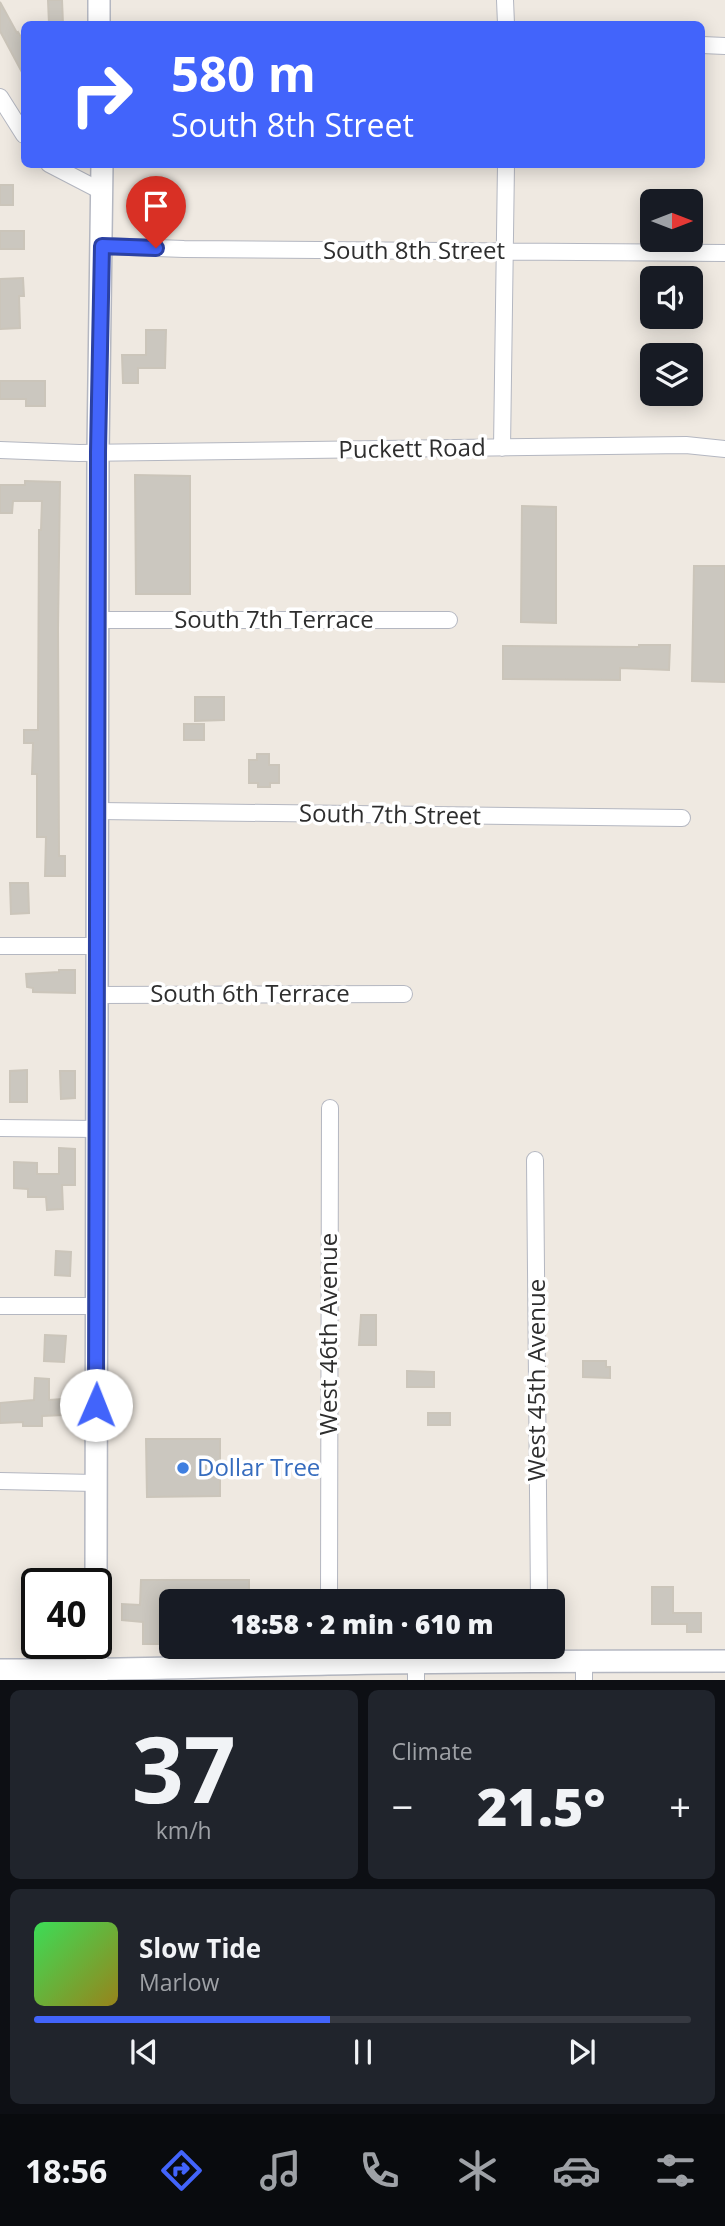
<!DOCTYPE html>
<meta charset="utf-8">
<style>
:root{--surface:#171b24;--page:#20242c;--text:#f1f3f6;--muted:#9ea1a6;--line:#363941;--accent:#4264fb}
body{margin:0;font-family:"Open Sans",sans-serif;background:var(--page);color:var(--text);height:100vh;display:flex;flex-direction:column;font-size:26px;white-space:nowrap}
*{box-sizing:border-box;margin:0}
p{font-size:23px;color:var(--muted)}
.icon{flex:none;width:38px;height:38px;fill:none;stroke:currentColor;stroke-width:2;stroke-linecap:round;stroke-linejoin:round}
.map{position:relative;height:1680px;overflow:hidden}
.details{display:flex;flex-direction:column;gap:10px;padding:10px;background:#0d0f14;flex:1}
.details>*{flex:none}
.top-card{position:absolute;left:21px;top:21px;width:684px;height:147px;border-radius:10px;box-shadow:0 4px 18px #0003;background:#4264fb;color:#fff;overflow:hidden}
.needle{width:46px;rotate:90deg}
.fabs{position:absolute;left:640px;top:189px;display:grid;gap:14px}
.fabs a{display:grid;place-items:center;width:63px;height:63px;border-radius:10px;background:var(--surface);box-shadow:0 4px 18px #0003;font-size:35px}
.speed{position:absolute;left:21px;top:1568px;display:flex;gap:14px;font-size:35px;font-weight:700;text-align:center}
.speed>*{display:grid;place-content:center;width:91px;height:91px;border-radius:50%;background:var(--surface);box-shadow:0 4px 18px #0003;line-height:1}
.speed .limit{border:4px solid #111;border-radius:10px;background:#fff;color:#111}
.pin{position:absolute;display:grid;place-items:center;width:60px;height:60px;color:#fff;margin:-72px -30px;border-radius:50% 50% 50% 0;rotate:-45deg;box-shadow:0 0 7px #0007}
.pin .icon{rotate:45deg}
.me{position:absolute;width:77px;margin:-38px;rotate:1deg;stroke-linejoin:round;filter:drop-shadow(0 0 5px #0008)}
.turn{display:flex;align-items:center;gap:24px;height:147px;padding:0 35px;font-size:32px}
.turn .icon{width:91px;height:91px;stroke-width:2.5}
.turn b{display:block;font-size:49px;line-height:60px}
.big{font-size:52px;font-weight:800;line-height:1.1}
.details .widget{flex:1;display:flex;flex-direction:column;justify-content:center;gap:10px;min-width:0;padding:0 24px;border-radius:10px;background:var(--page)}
.details .dial{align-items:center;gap:0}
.dial b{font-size:91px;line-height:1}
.song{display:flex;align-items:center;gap:21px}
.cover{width:84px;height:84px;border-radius:10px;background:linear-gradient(135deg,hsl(130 70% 55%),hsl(50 70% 35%))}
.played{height:7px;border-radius:4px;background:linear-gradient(90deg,var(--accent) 45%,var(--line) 45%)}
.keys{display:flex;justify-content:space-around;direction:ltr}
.heat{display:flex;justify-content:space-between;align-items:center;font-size:38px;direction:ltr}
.details .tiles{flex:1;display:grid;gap:10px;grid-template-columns:1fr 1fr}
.widget:last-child{grid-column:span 2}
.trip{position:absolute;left:159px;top:1589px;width:406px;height:70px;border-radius:10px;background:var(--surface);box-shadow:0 4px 18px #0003;font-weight:800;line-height:70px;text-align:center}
.dock{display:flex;height:112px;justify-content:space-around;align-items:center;background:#090b0e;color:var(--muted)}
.dock .icon{width:49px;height:49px}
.dock .on{color:var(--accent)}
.dock b{font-size:32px;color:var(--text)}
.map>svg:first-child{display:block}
</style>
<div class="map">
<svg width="725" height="1680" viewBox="0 0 725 1680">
<rect width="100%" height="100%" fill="#efe9e1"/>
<!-- building -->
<path fill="#cbc7bf" stroke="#cbc5ba" stroke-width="2" d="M48,0h14l1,24h-14z
M0,2l17,31 1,-1 6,10v34l-24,-45z
M0,185h13v20h-13z
M0,231h24v18h-24z
M23,278l1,18h-5l1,32 -20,1v-50z
M146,330h20l-1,38h-27v15h-15l-1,-28h24z
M0,381h45v25h-19v-7h-26z
M135,475l55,1v118h-54z
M25,481l35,1 -2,147 1,227h6v20h-20l1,-39h-9v-63h-5l1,-31h-9v-13h14l1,-200h2l1,-29h-29l-1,12h-12v-28h25z
M522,506l34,1v116l-35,-1z
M694,566h31v116l-33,-1z
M639,645h31l-1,25 -49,-2v12l-117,-1v-33l136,1z
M195,697h29v23l-29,1z
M184,724h20v16h-20z
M257,754h12v11h10v18h-9v4h-12v-4h-9v-23h8z
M10,883h18l1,30 -18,1z
M59,970h16v23l-42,-1v-4l-6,-1 -1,-13 33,-2z
M27,1070v32h-17v-31z
M60,1071h15v27l-14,1z
M59,1148l16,1v36h-13l1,24 -16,1 -1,-13h-18v-8l-14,-1v-26l23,1v11h22z
M56,1251l15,1 -1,24 -15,-1z
M361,1315h15v30h-17z
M45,1335l21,1 -2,26 -20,-1z
M583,1361h23v6h4v11l-27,-1z
M407,1371l27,1v15h-27z
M35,1378l14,1v21l13,-1 1,16 -21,1v10h-19v-4l-23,1v-20l34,-3z
M428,1413h22v12h-22z
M146,1439h74v57l-73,1z
M141,1580h108v17l-90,1v46h-16v-22l-21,-2v-16l18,1z
M652,1587h21v26h28v19h-14v-8h-35z"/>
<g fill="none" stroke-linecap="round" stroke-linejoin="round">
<defs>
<path id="street" d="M505,0l1,24
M702,45l23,1
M0,97l24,38
M49,164l54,28
M102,246l82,3 541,4
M502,448l4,-284
M0,450l79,3 607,-8 39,4
M99,620h350
M99,811l583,7
M0,946h97
M97,995l307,-1
M0,1128l97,1
M535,1160l4,441
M0,1306h98
M0,1481l95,2
M329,1601l1,-493
M329,1647v17
M584,1661v19
M416,1663v17"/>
<path id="secondary" d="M99,0v24
M96,1584l2,-1132 4,-288
M96,1603l1,77
M0,1670c109,1 219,-4 328,-6 132,-3 265,-3 397,-3"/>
</defs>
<!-- street casing -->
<use href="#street" stroke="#b4b7c1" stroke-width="18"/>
<!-- secondary casing -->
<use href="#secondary" stroke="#b4b7c1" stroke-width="24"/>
<!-- street -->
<use href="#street" stroke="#fff" stroke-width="16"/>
<!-- secondary -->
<use href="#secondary" stroke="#fff" stroke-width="21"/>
</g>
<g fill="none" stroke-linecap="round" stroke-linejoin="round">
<defs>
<path id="route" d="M96,1405l2,-953 4,-206 54,2"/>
</defs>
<!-- route casing -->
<use href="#route" stroke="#2b41a3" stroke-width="18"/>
<!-- route -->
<use href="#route" stroke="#4264fb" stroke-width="12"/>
</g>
<!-- markers -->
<circle fill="#3f7fe0" stroke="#fff" stroke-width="2.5" cx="183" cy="1468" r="7"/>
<g text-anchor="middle" stroke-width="7" stroke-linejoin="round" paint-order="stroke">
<!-- street labels -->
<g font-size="24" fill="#2e2e2e" stroke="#fff">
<text x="414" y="259">South 8th Street</text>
<text transform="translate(412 449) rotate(-1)" y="8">Puckett Road</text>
<text x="274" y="628">South 7th Terrace</text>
<text transform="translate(390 815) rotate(1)" y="8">South 7th Street</text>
<text x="250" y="1002">South 6th Terrace</text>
<text transform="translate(329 1334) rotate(-90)" y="8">West 46th Avenue</text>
<text transform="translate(537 1380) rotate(-90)" y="8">West 45th Avenue</text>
</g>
<!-- shop labels -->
<g font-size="24" fill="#366cbe" stroke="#fff" text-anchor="start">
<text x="197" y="1476">Dollar Tree</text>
</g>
</g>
</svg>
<div class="fabs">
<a><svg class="needle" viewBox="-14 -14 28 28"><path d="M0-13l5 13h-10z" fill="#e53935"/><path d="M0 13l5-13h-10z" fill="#9ea1a6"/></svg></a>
<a><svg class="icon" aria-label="sound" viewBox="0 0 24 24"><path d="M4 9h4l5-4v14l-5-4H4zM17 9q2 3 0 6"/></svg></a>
<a><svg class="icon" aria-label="layers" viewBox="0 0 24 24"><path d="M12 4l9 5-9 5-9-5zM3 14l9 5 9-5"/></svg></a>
</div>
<div class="speed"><div class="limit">40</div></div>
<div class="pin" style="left:156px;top:248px;background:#d93025"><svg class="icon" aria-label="arrive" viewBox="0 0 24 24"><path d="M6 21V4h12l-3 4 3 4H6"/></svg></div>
<svg class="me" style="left:96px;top:1405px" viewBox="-20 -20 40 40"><circle r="19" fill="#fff"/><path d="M0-13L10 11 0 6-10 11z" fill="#4264fb"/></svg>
<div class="trip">18:58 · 2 min · 610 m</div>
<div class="top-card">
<div class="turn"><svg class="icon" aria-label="right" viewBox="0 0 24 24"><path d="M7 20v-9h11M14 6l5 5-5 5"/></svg><div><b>580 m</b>South 8th Street</div></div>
</div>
</div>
<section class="details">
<div class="tiles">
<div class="widget dial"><b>37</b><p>km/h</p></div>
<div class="widget"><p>Climate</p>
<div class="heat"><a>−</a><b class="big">21.5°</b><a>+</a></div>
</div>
<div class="widget">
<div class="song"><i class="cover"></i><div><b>Slow Tide</b><p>Marlow</p></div></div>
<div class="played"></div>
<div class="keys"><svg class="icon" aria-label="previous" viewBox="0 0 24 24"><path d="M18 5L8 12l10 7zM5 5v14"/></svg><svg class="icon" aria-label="pause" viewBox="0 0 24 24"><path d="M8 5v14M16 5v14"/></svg><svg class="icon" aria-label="next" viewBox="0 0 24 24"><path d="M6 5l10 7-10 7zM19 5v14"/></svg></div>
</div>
</div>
</section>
<nav class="dock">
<b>18:56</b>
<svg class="icon on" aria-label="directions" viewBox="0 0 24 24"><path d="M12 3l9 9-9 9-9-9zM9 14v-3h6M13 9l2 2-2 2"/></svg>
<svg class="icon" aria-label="music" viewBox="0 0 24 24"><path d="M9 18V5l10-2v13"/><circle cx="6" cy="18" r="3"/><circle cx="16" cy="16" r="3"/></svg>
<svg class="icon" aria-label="phone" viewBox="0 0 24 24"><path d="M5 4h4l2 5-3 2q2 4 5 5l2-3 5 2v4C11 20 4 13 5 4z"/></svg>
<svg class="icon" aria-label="climate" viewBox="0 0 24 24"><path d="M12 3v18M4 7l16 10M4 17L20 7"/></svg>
<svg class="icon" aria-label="car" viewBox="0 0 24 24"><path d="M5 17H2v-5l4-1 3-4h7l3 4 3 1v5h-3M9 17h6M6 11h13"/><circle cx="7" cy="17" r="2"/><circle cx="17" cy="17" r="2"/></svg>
<svg class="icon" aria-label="filters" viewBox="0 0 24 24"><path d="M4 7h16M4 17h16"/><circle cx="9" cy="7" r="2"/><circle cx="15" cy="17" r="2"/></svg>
</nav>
